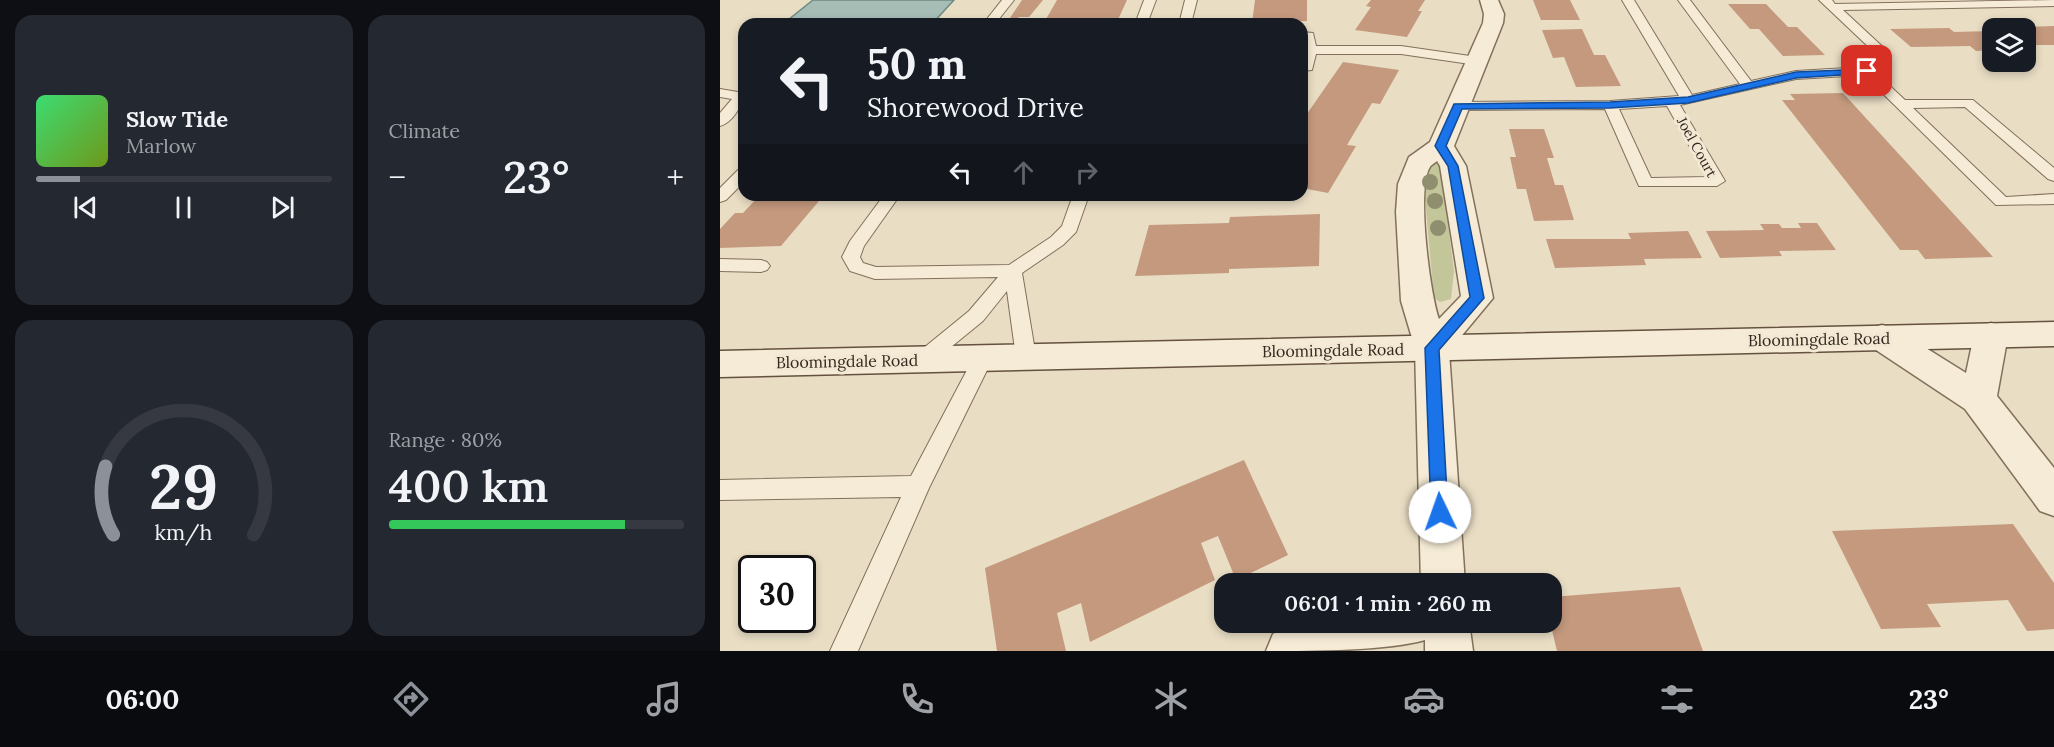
<!DOCTYPE html>
<meta charset="utf-8">
<style>
:root{--surface:#171b24;--page:#242831;--text:#f1f3f6;--muted:#9ea1a6;--line:#363941;--accent:#8c9099}
body{margin:0;font-family:Lora,serif;background:var(--page);color:var(--text);height:100vh;display:flex;flex-direction:column;font-size:22px;white-space:nowrap}
*{box-sizing:border-box;margin:0}
p{font-size:20px;color:var(--muted)}
.icon{flex:none;width:33px;height:33px;fill:none;stroke:currentColor;stroke-width:2;stroke-linecap:round;stroke-linejoin:round}
.map{position:relative;flex:1;overflow:hidden}
.sheet{display:flex;flex-direction:column;gap:15px;padding:15px;background:#0d0f14;width:720px}
.sheet>*{flex:none}
.banner{position:absolute;left:18px;top:18px;width:570px;height:183px;border-radius:18px;box-shadow:0 3px 9px #0003;background:#171b24;color:var(--text);overflow:hidden}
.fabs{position:absolute;left:1262px;top:18px;display:grid;gap:12px}
.fabs a{display:grid;place-items:center;width:54px;height:54px;border-radius:12px;background:var(--surface);box-shadow:0 3px 9px #0003;font-size:30px}
.speed{position:absolute;left:18px;top:555px;display:flex;gap:12px;font-size:30px;font-weight:700;text-align:center}
.speed>*{display:grid;place-content:center;width:78px;height:78px;border-radius:50%;background:var(--surface);box-shadow:0 3px 9px #0003;line-height:1}
.speed .limit{border:3px solid #111;border-radius:9px;background:#fff;color:#111}
.pin{position:absolute;display:grid;place-items:center;width:51px;height:51px;color:#fff;margin:-26px;border-radius:12px;box-shadow:0 3px 9px #0006}
.me{position:absolute;width:66px;margin:-33px;rotate:357deg;stroke-linejoin:round;filter:drop-shadow(0 0 4px #0008)}
.turn{display:flex;align-items:center;gap:21px;height:126px;padding:0 30px;font-size:27px}
.turn .icon{width:78px;height:78px;stroke-width:2.5}
.turn b{display:block;font-size:42px;line-height:51px}
.lanes{display:flex;align-items:center;height:57px;padding:0 30px;background:#0003;justify-content:center;gap:30px;direction:ltr}
.lanes .off{opacity:.35}
.big{font-size:45px;font-weight:600;line-height:1.1}
.sheet .widget{flex:1;display:flex;flex-direction:column;justify-content:center;gap:9px;min-width:0;padding:0 21px;border-radius:18px;background:var(--page)}
.sheet .dial{align-items:center;gap:0}
.dial svg{height:156px;overflow:visible;fill:none;stroke:var(--line);stroke-width:7;stroke-linecap:round;text-anchor:middle}
.dial text{fill:var(--text);stroke:none}
.song{display:flex;align-items:center;gap:18px}
.cover{width:72px;height:72px;border-radius:9px;background:linear-gradient(135deg,hsl(140 70% 55%),hsl(80 70% 35%))}
.played{height:6px;border-radius:3px;background:linear-gradient(90deg,var(--accent) 15%,var(--line) 15%)}
.keys{display:flex;justify-content:space-around;direction:ltr}
.heat{display:flex;justify-content:space-between;align-items:center;font-size:33px;direction:ltr}
.charge{height:9px;border-radius:4px;background:linear-gradient(90deg,#34c759 80%,var(--line) 0)}
.sheet .tiles{flex:1;display:grid;gap:15px;grid-template-columns:repeat(2,1fr)}
.trip{position:absolute;left:494px;top:573px;width:348px;height:60px;border-radius:18px;background:var(--surface);box-shadow:0 3px 9px #0003;font-weight:600;line-height:60px;text-align:center}
.dock{display:flex;height:96px;justify-content:space-around;align-items:center;background:#090b0e;color:var(--muted)}
.dock .icon{width:42px;height:42px}
.dock .active{color:var(--accent)}
.dock b{font-size:27px;color:var(--text)}
main{display:flex;flex:1;min-height:0}
.map>svg:first-child{display:block}
</style>
<main>
<section class="sheet">
<div class="tiles">
<div class="widget">
<div class="song"><i class="cover"></i><div><b>Slow Tide</b><p>Marlow</p></div></div>
<div class="played"></div>
<div class="keys"><svg class="icon" aria-label="previous" viewBox="0 0 24 24"><path d="M18 5L8 12l10 7zM5 5v14"/></svg><svg class="icon" aria-label="pause" viewBox="0 0 24 24"><path d="M8 5v14M16 5v14"/></svg><svg class="icon" aria-label="next" viewBox="0 0 24 24"><path d="M6 5l10 7-10 7zM19 5v14"/></svg></div>
</div>
<div class="widget"><p>Climate</p>
<div class="heat"><a>−</a><b class="big">23°</b><a>+</a></div>
</div>
<div class="widget dial"><svg viewBox="0 0 100 80">
<path d="M14 69A42 42 0 1 1 86 69"/>
<path d="M14 69A42 42 0 0 1 10 34" stroke="#8c9099"/>
<text x="50" y="56" font-size="32" font-weight="700">29</text>
<text x="50" y="72" font-size="11">km/h</text>
</svg></div>
<div class="widget"><p>Range · 80%</p><b class="big">400 km</b><div class="charge"></div></div>
</div>
</section>
<div class="map">
<svg width="1334" height="651" viewBox="0 0 1334 651">
<rect width="100%" height="100%" fill="#e9ddc4"/>
<!-- green -->
<path fill="#c2c699" d="M715,160l5,2 14,109 -3,28 -11,3 -6,-4 -10,-111v-8l7,-18z"/>
<!-- water -->
<path fill="#a6bdb6" stroke="#6d8a82" stroke-width="1.5" d="M93,0h141l-22,24h-149z"/>
<!-- building -->
<path fill="#c4997e" d="M302,0h21l-14,17h-10l-3,5 29,-1 12,-21h70l-11,24h-110z
M535,0h52v21l-55,2z
M651,0h54l-7,11h4l-15,26 -52,-7 16,-23 -5,-1z
M813,0h37l10,20h-39z
M1008,4h38l22,23h9l28,28 -42,1 -24,-27h-9z
M1334,26v19h-25l7,5h-11v-23z
M1229,28l5,4 38,-1v19l-16,1 -6,-5 -59,1 -21,-18z
M862,29l12,26h11l16,31 -45,1 -12,-30 -11,1 -11,-28z
M623,62l56,8 -19,34 -8,-1 -25,42 9,1 -28,47 -26,-5v-67z
M1123,93l150,164 -68,2 -7,-9h-18l-118,-150h13l-5,-6z
M789,129h35l10,29h-7l8,27h8l11,35 -40,1 -8,-32h-9l-7,-32h6z
M40,195h64l-43,51 -61,2v-19l15,-16h8z
M600,214l-1,52 -90,3v4l-94,3 14,-51 80,-2 1,-6z
M1078,223h19l19,27 -57,1 3,5 -62,2 -14,-27 58,-1 -4,-6h19l3,4h19z
M968,231l14,27 -58,1 2,6 -91,3 -9,-29h85l-3,-6z
M524,460l44,95 -52,25 -18,-44 -17,7 14,37 -125,62 -9,-39 -24,10 9,38h-69l-12,-83z
M1293,524l41,59v46l-27,2 -19,-31 -81,4 14,23 -60,2 -49,-98z
M960,587l23,64h-146l-7,-29 1,-25z"/>
<g fill="none" stroke-linecap="round" stroke-linejoin="round">
<defs>
<path id="lane" d="M282,0h12l-19,24h-12z
M424,0h12l-9,24h-12z
M465,0h12l-6,24h-12z
M902,0h12l58,95 48,-11 -62,-84h12l61,81 45,-10 68,-4 12,-7 -1,-7 -56,-53h13l3,4 219,-4v6l-211,4 42,39 4,13 -14,10 30,28h68l81,68v13l-6,-2 -83,-72 -52,1 93,89 48,-3v10l-58,1 -132,-130 -68,4 -116,26 45,76 -8,5h-78l-34,-77 -147,1 -7,-4 7,-4 152,-1 69,-5zM947,106l40,71 -56,1 -32,-69z
M582,32l11,1 3,13h85l76,11 6,4 -6,4 -76,-11h-85l-4,16 -10,1z
M0,89l24,4c0,11 -12,30 -24,33v-13l12,-14 -12,-2z
M24,168v14l-18,18 -6,2v-14l18,-18z
M164,195h16l-36,51 -4,11 3,6 13,4 133,-2 42,-28 11,-11 11,-31h16l-13,37 -13,13 -41,28 14,84 -3,5 -7,3 -7,-3 -3,-5 -9,-66 -24,30 -54,44 -7,3 -7,-3 -3,-5 3,-5 54,-44 29,-34 -123,2 -25,-8 -8,-14 8,-16z
M0,259l41,1 6,2 3,4 -3,4 -6,2 -41,-1z
M263,350l7,3 3,5 -64,130 -71,163h-28l71,-154 -181,3v-20l191,-4 65,-123z"/>
<path id="street" d="M760,0h18l6,14 -1,9 -49,123 12,20 27,132 -44,53 16,233h-44l-6,-236 -14,-47 -5,-89 2,-28 11,-27 21,-15 53,-119 1,-9zM717,161l3,5 21,130 -22,23c-9,-25 -23,-131 -9,-152 0,-1 6,-5 7,-6z
M1271,323l12,3 5,9 -11,61 57,72v48l-14,-5 -75,-102 -95,-63 -5,-9 5,-9 12,-3 12,3 72,45 8,-38 5,-9z
M576,622h173l4,29h-48v-11c-40,11 -115,11 -159,11l7,-17z"/>
<path id="secondary" d="M1334,322v24l-1334,31v-26z"/>
</defs>
<!-- lane casing -->
<use href="#lane" stroke="#82705c" stroke-width="2"/>
<!-- street casing -->
<use href="#street" stroke="#82705c" stroke-width="3"/>
<!-- secondary casing -->
<use href="#secondary" stroke="#64513f" stroke-width="3"/>
<!-- lane -->
<use href="#lane" fill="#f5ebd6" fill-rule="evenodd"/>
<!-- street -->
<use href="#street" fill="#f5ebd6" fill-rule="evenodd"/>
<!-- secondary -->
<use href="#secondary" fill="#f5ebd6" fill-rule="evenodd"/>
</g>
<!-- trees -->
<g fill="#8f8e6e">
<circle cx="710" cy="182" r="8"/>
<circle cx="715" cy="201" r="8"/>
<circle cx="718" cy="228" r="8"/>
</g>
<!-- route -->
<path fill="#1a73e8" stroke="#114b97" stroke-width="1.5" d="M1147,69l4,2 -1,2 -74,5 -108,25 -78,5 -148,1 -16,37 12,20 26,132 -45,52 9,162 -2,6 -6,2 -6,-2 -3,-6 -6,-164 45,-51 -22,-131 -13,-20 19,-42 156,-2 78,-5 108,-25z"/>
<g text-anchor="middle" stroke-width="6" stroke-linejoin="round" paint-order="stroke">
<!-- far-street labels -->
<g font-size="14" fill="#34281f" stroke="#f2e8d3">
<text transform="translate(977 147) rotate(61)" y="5">Joel Court</text>
</g>
<!-- street labels -->
<g font-size="16" fill="#34281f" stroke="#f2e8d3">
<text transform="translate(1099 339) rotate(-1)" y="6">Bloomingdale Road</text>
<text transform="translate(613 350) rotate(-1)" y="6">Bloomingdale Road</text>
<text transform="translate(127 361) rotate(-1)" y="6">Bloomingdale Road</text>
</g>
</g>
</svg>
<div class="fabs">
<a><svg class="icon" aria-label="layers" viewBox="0 0 24 24"><path d="M12 4l9 5-9 5-9-5zM3 14l9 5 9-5"/></svg></a>
</div>
<div class="speed"><div class="limit">30</div></div>
<div class="pin" style="left:1147px;top:71px;background:#d93025"><svg class="icon" aria-label="arrive" viewBox="0 0 24 24"><path d="M6 21V4h12l-3 4 3 4H6"/></svg></div>
<svg class="me" style="left:720px;top:512px" viewBox="-20 -20 40 40"><circle r="19" fill="#fff"/><path d="M0-13L10 11 0 6-10 11z" fill="#1a73e8"/></svg>
<div class="trip">06:01 · 1 min · 260 m</div>
<div class="banner">
<div class="turn"><svg class="icon" aria-label="left" viewBox="0 0 24 24"><path d="M17 20v-9H6M10 6l-5 5 5 5"/></svg><div><b>50 m</b>Shorewood Drive</div></div>
<div class="lanes"><svg class="icon" aria-label="left" viewBox="0 0 24 24"><path d="M17 20v-9H6M10 6l-5 5 5 5"/></svg><svg class="icon off" aria-label="ahead" viewBox="0 0 24 24"><path d="M12 20V5M6 11l6-6 6 6"/></svg><svg class="icon off" aria-label="right" viewBox="0 0 24 24"><path d="M7 20v-9h11M14 6l5 5-5 5"/></svg></div>
</div>
</div>
</main>
<nav class="dock">
<b>06:00</b>
<svg class="icon active" aria-label="directions" viewBox="0 0 24 24"><path d="M12 3l9 9-9 9-9-9zM9 14v-3h6M13 9l2 2-2 2"/></svg>
<svg class="icon" aria-label="music" viewBox="0 0 24 24"><path d="M9 18V5l10-2v13"/><circle cx="6" cy="18" r="3"/><circle cx="16" cy="16" r="3"/></svg>
<svg class="icon" aria-label="phone" viewBox="0 0 24 24"><path d="M5 4h4l2 5-3 2q2 4 5 5l2-3 5 2v4C11 20 4 13 5 4z"/></svg>
<svg class="icon" aria-label="climate" viewBox="0 0 24 24"><path d="M12 3v18M4 7l16 10M4 17L20 7"/></svg>
<svg class="icon" aria-label="car" viewBox="0 0 24 24"><path d="M5 17H2v-5l4-1 3-4h7l3 4 3 1v5h-3M9 17h6M6 11h13"/><circle cx="7" cy="17" r="2"/><circle cx="17" cy="17" r="2"/></svg>
<svg class="icon" aria-label="filters" viewBox="0 0 24 24"><path d="M4 7h16M4 17h16"/><circle cx="9" cy="7" r="2"/><circle cx="15" cy="17" r="2"/></svg>
<b>23°</b>
</nav>
